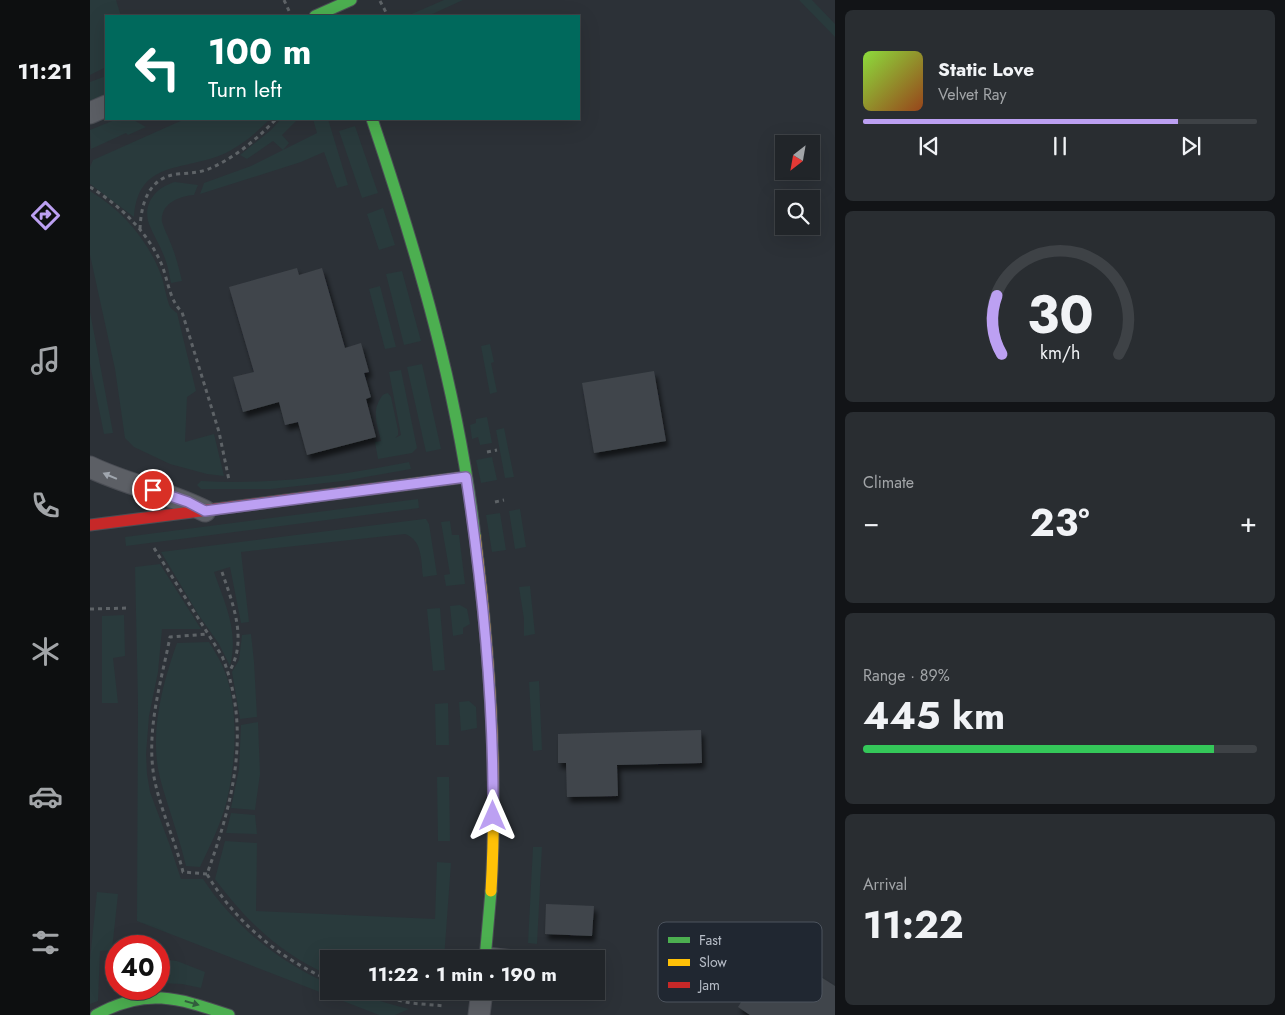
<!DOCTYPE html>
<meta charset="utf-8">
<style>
:root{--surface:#212529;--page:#292d31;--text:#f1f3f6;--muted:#a2a5a8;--line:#3e4246;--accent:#bca0f2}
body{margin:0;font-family:Jost,sans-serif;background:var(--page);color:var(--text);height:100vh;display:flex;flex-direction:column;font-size:19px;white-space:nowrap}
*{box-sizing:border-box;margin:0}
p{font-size:16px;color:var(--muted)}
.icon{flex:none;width:28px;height:28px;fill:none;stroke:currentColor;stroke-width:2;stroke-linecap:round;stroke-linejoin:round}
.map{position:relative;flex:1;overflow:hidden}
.sheet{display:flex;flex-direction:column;gap:10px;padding:10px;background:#121417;width:450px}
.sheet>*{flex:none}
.hud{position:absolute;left:15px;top:15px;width:475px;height:105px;border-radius:0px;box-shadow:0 5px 20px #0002,0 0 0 1px var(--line);background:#00695c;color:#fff;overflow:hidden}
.needle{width:32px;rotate:211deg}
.tools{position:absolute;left:685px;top:135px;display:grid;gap:10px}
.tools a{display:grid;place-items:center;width:45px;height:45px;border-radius:0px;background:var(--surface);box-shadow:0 5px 20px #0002,0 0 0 1px var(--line);font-size:25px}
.speed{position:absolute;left:15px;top:935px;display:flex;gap:10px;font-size:25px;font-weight:700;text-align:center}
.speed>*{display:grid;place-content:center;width:65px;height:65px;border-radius:50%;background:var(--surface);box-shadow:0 5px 20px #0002,0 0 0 1px var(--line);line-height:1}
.speed .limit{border:8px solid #d22;background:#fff;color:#111}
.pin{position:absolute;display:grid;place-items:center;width:42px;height:42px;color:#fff;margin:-21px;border:2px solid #fff;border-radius:50%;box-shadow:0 1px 5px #0007}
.me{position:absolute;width:55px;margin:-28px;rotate:0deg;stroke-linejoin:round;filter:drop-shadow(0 0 4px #0008)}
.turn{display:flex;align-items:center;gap:18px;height:105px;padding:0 20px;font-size:22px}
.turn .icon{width:65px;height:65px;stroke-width:2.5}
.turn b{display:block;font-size:35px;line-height:42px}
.big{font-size:38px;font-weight:700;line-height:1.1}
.sheet .widget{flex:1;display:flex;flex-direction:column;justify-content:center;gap:8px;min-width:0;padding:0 18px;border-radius:8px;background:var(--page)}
.sheet .dial{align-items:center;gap:0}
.dial svg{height:130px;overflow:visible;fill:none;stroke:var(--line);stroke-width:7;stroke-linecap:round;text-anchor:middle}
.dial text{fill:var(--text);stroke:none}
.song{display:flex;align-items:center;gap:15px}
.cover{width:60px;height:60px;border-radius:8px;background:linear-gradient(135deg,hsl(90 70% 55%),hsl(20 70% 35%))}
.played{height:5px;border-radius:2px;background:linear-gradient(90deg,var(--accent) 80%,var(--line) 80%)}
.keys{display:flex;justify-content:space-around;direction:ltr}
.heat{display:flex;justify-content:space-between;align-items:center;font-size:28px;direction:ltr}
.charge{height:8px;border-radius:4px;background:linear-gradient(90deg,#34c759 89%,var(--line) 0)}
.trip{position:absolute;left:230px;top:950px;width:285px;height:50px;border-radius:0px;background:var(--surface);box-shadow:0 5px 20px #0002,0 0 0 1px var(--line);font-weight:700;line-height:50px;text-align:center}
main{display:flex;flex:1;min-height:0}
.dock{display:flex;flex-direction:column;width:90px;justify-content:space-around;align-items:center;background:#0d0f10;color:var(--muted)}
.dock .icon{width:35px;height:35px}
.dock .active{color:var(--accent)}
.dock b{font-size:22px;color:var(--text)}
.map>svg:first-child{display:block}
</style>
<main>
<nav class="dock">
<b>11:21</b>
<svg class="icon active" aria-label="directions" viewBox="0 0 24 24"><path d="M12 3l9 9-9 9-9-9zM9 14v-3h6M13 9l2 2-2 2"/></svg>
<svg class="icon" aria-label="music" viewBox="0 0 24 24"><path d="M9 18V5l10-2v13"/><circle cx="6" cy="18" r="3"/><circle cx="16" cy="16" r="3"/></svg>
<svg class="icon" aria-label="phone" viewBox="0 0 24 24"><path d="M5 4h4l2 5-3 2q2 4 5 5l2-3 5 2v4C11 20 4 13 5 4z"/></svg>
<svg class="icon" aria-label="climate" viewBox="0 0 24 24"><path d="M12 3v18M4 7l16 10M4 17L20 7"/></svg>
<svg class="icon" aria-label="car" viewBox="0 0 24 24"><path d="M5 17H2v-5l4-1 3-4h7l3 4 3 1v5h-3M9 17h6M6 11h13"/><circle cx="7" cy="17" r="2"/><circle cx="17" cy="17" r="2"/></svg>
<svg class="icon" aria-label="filters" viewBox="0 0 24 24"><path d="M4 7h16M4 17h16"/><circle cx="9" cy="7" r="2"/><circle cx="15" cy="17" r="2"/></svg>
</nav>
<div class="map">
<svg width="745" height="1015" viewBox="0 0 745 1015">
<defs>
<filter id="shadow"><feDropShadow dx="3" dy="5.5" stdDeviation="2.5" flood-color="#0009"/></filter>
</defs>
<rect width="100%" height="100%" fill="#2c3137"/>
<!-- green -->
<path fill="#293a3c" d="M0,0h26l5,16h-15v51l-16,8z
M354,0h19l-35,16h-21z
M709,0h13l23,24v13z
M16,76v18l-16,7v-19z
M27,119h15l14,8 -18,8 -2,-2 -35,16 -1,-19z
M95,119h85c-14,14 -30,28 -49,36 -40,16 -83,6 -87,62l-44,-33v-17l3,-7z
M191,119h17l-16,16 7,8 -6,7 -10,-9 -26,18 -7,-4 31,-25z
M223,119h15l20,66 -11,3 -13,-36 -23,10 -101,32 4,-11 47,-17 66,-33z
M265,126l23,67 -16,5 -23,-67z
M85,182l23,3 -4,10c-14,1 -34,8 -32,27 2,7 6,14 9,22 5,12 8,25 11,37l-11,2c-2,-9 -3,-18 -7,-27 -4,-11 -11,-21 -15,-32 -7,-20 7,-37 26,-42z
M0,191c32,19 58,49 71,84 3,7 6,28 10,33 1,2 4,3 6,5l19,78 -9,6 -2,45 29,-8 10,42 -17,-2 -37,-10 -36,-17 -9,-9 -10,-69 -25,-114z
M293,208l12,37 -16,5 -12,-36z
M312,271l19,70 -17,4 -18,-71z
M290,286l16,61 -11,2 -16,-60z
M0,312l23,121 -9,1 -14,-70z
M400,344l4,18 -3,1 6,29 -7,2 -9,-48z
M332,364l19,85 -15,3 -19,-85z
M311,370l16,78 -5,5 -34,6 -3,-17 6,-1c-3,-14 -9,-27 -2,-40 3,-5 3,-7 9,-8l3,4 7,33v5l-3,3 6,-3 -12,-63z
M397,417l5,26 -12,2 -2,-8 -6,2 -2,-14 6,-2v-4z
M414,428l10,49 -9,1 -9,-48z
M402,457l5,23 -16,3 -5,-23z
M319,462l2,7 -68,12 -72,8h-70l-4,-4 4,-4c72,4 137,-5 208,-19z
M328,499l1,9 -293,38 -1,-9z
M430,509l6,38 -11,2 -6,-38z
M410,513l6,37 -14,2 -6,-37z
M334,519h2l3,5 8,51 -14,2c-2,-15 0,-37 -18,-43l-164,18 8,70 -8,1 -11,-56 -16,5c11,32 25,59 16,94l-11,-22 -21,-30 -37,-62z
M360,521l2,14h7l6,49 -19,2 -2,-11 6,-1 -9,-52z
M70,564l41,65h-39l-4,43 -9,44 -3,38 1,20 3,18 19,51 12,36h22c31,47 75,82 126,105v7c27,0 54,12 80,18l-14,6h-16l-242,-94 1,-218 -3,-136z
M440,586l5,48 -11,2v-17l-5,-32z
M370,605l7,4 3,15 -7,4v6l-10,2 -3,-30z
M350,608l5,62 -12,1 -6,-62z
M34,615l1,41 -12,2 5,45h-16v-87z
M161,634l3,28 3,55 -17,2 -8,-47 7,-12 3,-25z
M119,642c6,10 12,19 16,30 14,37 11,90 2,128 -6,24 -17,46 -27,67l-14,-1c-7,-30 -18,-58 -26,-88 -11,-44 2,-93 17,-135z
M449,681l3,69 -9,1 -4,-69z
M379,701l7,6 1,21 -16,3 -2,-29z
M358,703l1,42h-13l-1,-41z
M168,722l2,52 -5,36 -24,-2 8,-39 2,-44z
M347,777h12l1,64h-12z
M141,813l24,2 2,19 -31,-1z
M135,841l32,2 -1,68 179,8 2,-57 14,1 -7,96h-115v16c-47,-20 -84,-55 -114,-96z
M443,847h9l-5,97 -9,-1z
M7,892l21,2 -6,56 -12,1 -2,50 -8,3v-45z
M69,959l18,2 28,11 -4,16 -19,-4 -23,-1z"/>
<!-- building -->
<path fill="#40454b" filter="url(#shadow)" d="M207,268l2,7 23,-7 23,80 16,-5 8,29 -5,1 7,24 -5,2 10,38 -69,18 -9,-33 -13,3 -6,-23 -36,10 -10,-35 21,-5 -25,-85z
M564,371l12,70 -72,12 -12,-70z
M611,730l1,33 -85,2 1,31 -51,1 -1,-34h-8v-29z
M456,904l48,2 -2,30 -47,-2z
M685,948l60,38v29h-85l-12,-8z"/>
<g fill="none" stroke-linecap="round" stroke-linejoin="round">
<defs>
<path id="lane" d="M396,953l56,6"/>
<path id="street" d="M0,113l16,-7
M0,467c37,18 78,25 115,44
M389,1015l3,-24"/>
<path id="fast" d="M225,16l36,-16
M282,119c46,137 86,273 103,417
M395,959l6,-68
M6,1015c50,-28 82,-17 133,0"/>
<path id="slow" d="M306,486l70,-9
M385,536c15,118 23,237 16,355"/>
<path id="jam" d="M0,525l306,-39"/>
</defs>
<!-- lane casing -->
<use href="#lane" stroke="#4a4d54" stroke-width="13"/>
<!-- street casing -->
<use href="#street" stroke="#4a4d54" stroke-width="23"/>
<!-- fast casing -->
<use href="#fast" stroke="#4a4d54" stroke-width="13"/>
<!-- slow casing -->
<use href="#slow" stroke="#4a4d54" stroke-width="13"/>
<!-- jam casing -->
<use href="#jam" stroke="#4a4d54" stroke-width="13"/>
<!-- path -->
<path stroke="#5e6367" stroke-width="3" stroke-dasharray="4 4" stroke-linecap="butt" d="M194,0l6,13
M290,1l8,15
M0,187c29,18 57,44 71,76 7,16 8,37 21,49l37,120 10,48
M50,229c1,-25 8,-51 37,-55 12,-1 23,-1 34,-6 25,-11 47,-30 65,-49
M397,452l10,-2
M405,502l9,-2
M64,548l68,108c30,74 11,146 -15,218 27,47 72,84 122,106
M132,572c11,32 26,69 7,100
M0,609l39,-1
M117,874l-24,-2c-8,-32 -23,-63 -29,-95 -8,-48 7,-94 16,-140l38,-3
M269,991l51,12 35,3"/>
<!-- lane -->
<use href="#lane" stroke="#5c5f65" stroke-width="11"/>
<!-- street -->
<use href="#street" stroke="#5c5f65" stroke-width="21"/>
<!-- fast -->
<use href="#fast" stroke="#4caf50" stroke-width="11"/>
<!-- slow -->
<use href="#slow" stroke="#ffc107" stroke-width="11"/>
<!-- jam -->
<use href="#jam" stroke="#c62828" stroke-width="11"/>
</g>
<!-- one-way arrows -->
<defs><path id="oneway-solid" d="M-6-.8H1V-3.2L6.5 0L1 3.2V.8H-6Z" transform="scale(1.25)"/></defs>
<use fill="#a0a6ae" href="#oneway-solid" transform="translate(20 476) rotate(-157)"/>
<use fill="#325d3d" href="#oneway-solid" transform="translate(102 1003) rotate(16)"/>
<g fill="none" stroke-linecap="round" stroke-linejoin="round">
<defs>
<path id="route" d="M63,490l35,12 17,9 261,-34c17,112 28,225 27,339"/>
</defs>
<!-- route casing -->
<use href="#route" stroke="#7a689d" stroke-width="12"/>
<!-- route -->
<use href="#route" stroke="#bca0f2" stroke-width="9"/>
</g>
<!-- legend -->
<rect x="568" y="922" width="164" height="80" rx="8" fill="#202731" stroke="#4d545e" stroke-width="1"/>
<rect x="578" y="937" width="22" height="6" fill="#4caf50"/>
<rect x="578" y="959" width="22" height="7" fill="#ffc107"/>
<rect x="578" y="982" width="22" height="6" fill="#c62828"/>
<g font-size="14" fill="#b7bdc7">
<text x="609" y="945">Fast</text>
<text x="609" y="967">Slow</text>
<text x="609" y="990">Jam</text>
</g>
</svg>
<div class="tools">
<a><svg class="needle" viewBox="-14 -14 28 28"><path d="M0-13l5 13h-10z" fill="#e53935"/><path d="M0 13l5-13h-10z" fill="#a2a5a8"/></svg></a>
<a><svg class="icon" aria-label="search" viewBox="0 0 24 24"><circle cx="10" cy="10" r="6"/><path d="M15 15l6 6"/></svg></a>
</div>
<div class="speed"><div class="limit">40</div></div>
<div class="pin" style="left:63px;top:490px;background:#d93025"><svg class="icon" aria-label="arrive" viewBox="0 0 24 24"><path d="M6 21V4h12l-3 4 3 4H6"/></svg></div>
<svg class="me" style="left:403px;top:816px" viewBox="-20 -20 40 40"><path d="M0-17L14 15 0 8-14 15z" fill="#bca0f2" stroke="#fff" stroke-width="4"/></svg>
<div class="trip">11:22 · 1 min · 190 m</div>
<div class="hud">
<div class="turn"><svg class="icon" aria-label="left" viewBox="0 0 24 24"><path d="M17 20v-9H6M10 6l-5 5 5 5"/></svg><div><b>100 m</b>Turn left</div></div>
</div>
</div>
<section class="sheet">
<div class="widget">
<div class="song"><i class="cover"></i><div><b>Static Love</b><p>Velvet Ray</p></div></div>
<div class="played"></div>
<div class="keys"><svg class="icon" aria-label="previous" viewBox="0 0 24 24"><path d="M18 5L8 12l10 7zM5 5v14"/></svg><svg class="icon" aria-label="pause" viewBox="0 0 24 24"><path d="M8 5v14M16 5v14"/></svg><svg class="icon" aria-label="next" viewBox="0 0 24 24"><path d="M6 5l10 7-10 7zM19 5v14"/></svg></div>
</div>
<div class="widget dial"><svg viewBox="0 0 100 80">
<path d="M14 69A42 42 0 1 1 86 69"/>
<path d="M14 69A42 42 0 0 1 11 33" stroke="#bca0f2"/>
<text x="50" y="56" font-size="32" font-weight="700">30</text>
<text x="50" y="72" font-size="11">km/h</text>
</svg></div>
<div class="widget"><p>Climate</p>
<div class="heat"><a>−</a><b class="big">23°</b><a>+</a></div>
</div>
<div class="widget"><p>Range · 89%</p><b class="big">445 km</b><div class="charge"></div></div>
<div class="widget"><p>Arrival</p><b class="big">11:22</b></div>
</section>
</main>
